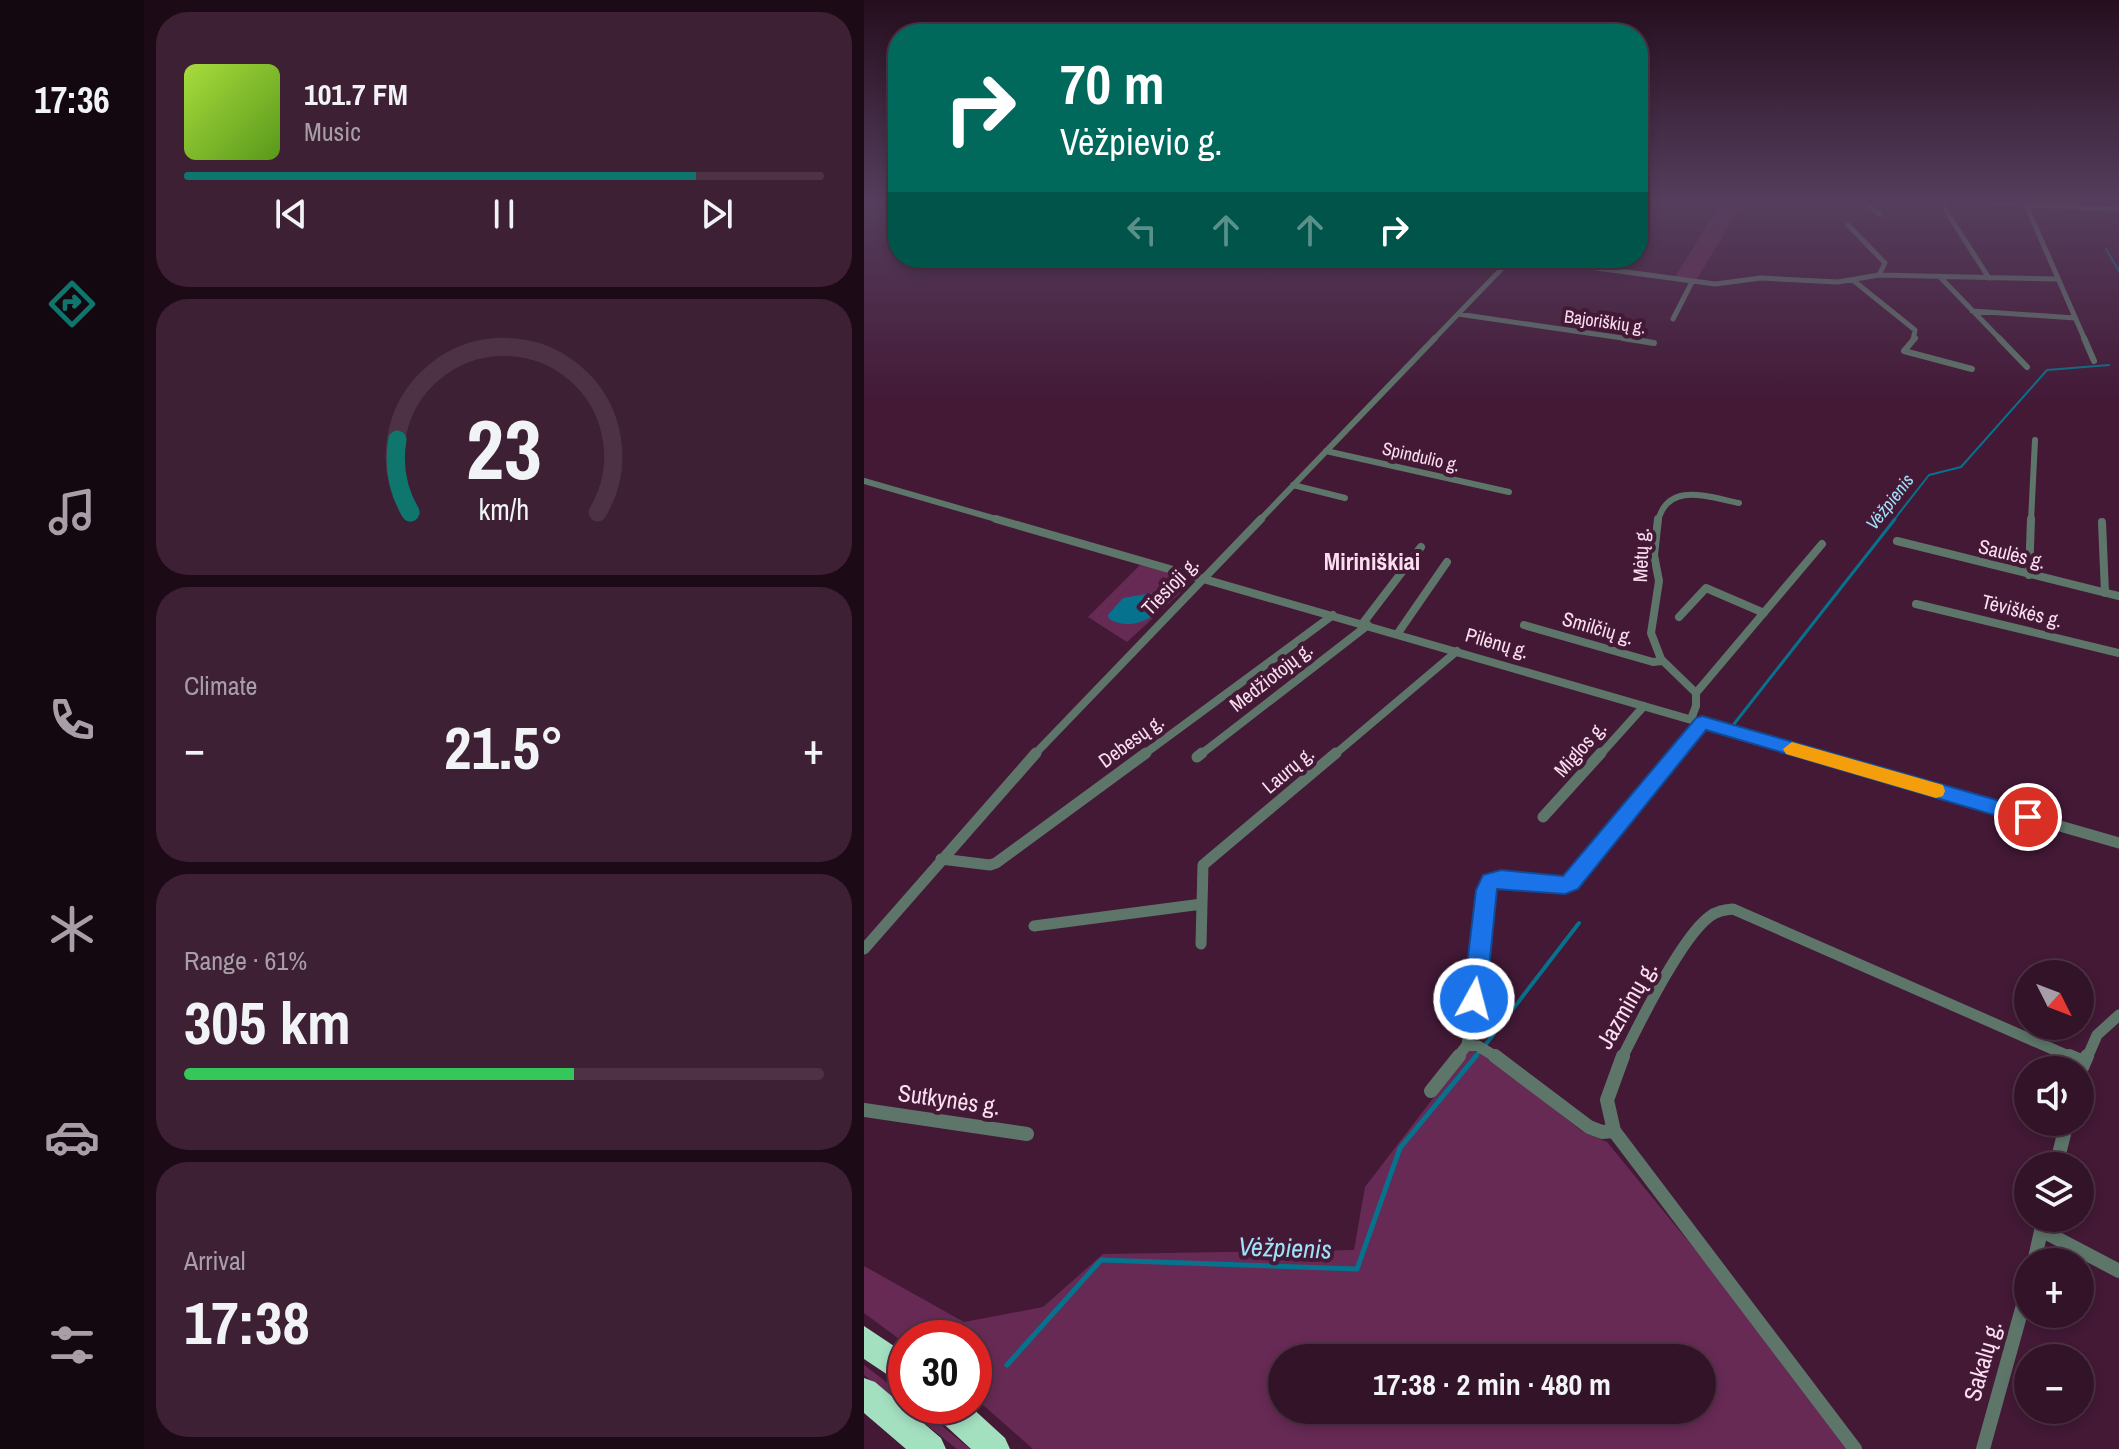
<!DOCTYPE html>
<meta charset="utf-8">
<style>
:root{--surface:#321328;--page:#3d2034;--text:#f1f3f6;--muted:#a89ea8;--line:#4d3245;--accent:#0f766e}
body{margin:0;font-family:"Archivo Narrow",sans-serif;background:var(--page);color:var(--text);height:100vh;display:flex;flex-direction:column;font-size:30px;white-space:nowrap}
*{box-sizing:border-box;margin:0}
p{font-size:26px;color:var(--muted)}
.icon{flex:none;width:44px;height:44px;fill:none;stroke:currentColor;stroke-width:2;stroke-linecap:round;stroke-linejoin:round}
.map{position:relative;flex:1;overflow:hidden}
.details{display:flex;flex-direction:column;gap:12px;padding:12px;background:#1c0a16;width:720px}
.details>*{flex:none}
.guide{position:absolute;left:24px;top:24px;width:760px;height:244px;border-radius:32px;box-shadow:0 4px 12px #0003,0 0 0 2px var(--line);background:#00695c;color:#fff;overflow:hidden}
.needle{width:52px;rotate:132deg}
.buttons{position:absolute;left:1150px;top:960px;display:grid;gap:16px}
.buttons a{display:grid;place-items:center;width:80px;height:80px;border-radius:50%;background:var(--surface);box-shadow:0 4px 12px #0003,0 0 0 2px var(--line);font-size:40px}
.speed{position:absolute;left:24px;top:1320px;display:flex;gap:16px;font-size:40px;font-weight:700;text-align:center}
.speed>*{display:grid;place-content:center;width:104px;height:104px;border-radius:50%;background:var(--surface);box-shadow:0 4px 12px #0003,0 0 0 2px var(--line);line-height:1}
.speed .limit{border:12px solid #d22;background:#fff;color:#111}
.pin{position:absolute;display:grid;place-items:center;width:68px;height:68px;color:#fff;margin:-34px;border:4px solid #fff;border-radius:50%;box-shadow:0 2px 8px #0007}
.me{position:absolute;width:88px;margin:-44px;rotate:7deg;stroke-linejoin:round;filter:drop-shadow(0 0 6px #0008)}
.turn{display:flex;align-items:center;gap:28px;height:168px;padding:0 40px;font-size:36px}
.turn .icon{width:104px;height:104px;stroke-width:2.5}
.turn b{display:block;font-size:56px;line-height:68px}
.lanes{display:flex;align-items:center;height:76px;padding:0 40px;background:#0003;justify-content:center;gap:40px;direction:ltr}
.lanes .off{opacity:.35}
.big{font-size:60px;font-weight:800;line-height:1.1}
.details .tile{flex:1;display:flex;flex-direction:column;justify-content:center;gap:12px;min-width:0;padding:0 28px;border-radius:32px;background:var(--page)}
.details .dial{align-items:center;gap:0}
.dial svg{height:208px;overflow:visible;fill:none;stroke:var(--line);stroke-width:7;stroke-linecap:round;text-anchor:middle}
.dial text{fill:var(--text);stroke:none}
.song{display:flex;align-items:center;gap:24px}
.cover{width:96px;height:96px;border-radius:12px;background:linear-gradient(135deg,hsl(80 70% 55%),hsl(90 70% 35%))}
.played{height:8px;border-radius:4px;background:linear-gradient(90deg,var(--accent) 80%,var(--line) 80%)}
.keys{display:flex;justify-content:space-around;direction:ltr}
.heat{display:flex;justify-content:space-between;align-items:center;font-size:44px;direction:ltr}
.charge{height:12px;border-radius:6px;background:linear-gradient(90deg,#34c759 61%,var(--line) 0)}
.trip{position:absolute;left:404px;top:1344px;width:448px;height:80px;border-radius:40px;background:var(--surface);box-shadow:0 4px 12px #0003,0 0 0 2px var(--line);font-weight:800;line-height:80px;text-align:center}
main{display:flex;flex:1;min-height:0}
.tab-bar{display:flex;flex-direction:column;width:144px;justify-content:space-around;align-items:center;background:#140810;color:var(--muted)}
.tab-bar .icon{width:56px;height:56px}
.tab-bar .current{color:var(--accent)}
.tab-bar b{font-size:36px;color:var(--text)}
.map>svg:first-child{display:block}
</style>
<main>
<nav class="tab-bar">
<b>17:36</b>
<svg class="icon current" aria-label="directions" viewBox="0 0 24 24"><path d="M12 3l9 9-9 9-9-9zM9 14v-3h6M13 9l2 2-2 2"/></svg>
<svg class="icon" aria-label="music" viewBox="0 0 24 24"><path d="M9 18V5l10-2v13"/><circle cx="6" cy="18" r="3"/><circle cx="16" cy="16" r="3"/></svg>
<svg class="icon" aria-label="phone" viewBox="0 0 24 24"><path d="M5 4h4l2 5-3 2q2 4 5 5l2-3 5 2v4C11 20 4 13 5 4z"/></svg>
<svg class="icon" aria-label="climate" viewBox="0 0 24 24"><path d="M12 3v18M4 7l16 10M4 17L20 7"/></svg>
<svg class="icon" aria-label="car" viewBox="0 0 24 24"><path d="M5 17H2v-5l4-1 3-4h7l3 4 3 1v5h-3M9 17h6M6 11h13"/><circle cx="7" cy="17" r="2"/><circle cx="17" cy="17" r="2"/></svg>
<svg class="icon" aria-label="filters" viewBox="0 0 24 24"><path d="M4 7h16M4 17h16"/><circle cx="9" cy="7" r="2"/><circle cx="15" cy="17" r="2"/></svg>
</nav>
<section class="details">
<div class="tile">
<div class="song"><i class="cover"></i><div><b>101.7 FM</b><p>Music</p></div></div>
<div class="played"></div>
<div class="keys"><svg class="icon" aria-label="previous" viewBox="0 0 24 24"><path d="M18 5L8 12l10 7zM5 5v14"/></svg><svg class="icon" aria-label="pause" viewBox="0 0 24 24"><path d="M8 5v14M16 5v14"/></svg><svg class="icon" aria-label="next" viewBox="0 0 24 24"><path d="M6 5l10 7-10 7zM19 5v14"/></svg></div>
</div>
<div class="tile dial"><svg viewBox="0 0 100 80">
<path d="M14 69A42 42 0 1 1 86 69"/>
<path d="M14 69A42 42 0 0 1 9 41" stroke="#0f766e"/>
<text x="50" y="56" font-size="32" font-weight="700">23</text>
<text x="50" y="72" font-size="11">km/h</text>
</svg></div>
<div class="tile"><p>Climate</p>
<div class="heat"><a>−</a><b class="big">21.5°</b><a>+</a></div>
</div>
<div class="tile"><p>Range · 61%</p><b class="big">305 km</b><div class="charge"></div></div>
<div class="tile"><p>Arrival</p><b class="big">17:38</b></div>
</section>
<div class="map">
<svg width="1255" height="1449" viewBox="0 0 1255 1449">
<rect width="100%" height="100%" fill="#431936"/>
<!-- green -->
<path fill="#672a54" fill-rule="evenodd" d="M859,200h22l-49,80 -21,-3z
M276,565l44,12 2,5 -8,13 -51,47 -39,-25z
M606,1050l16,6 97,76 24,10 251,307h-825l-59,-52v-59h-68v6l-42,-31v-47l100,56 79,-15 60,-53 251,-4 11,-63zM418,1358h420v52h-420z
M0,1365l42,32v9h12l52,43h-13l-93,-74z"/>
<!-- water -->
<path fill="#06728d" d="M294,592l12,5c-11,21 -39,35 -61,22l-1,-4 15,-17z"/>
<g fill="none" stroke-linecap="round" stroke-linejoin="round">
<!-- stream-far3 -->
<path stroke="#06728d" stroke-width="2" d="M1242,249l13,22
M1029,521l36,-46 32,-8 86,-97 62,-5"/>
<!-- stream-far2 -->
<path stroke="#06728d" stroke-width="3" d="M870,724l161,-205"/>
<!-- stream-far1 -->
<path stroke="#06728d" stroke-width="4" d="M622,1044l93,-121
M610,1058l4,-5"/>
<!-- stream -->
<path stroke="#06728d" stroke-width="5" d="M143,1365l94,-105 256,9 43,-121 76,-92"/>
<!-- street-far4 -->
<path stroke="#5e766a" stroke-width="5" d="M999,200l17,15
M1079,200l5,14 41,64
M1098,200l64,5
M984,225l37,38 -6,12
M659,258l192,26 46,-6 77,4 41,-7 179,4
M1076,277l61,63
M990,281l61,49 -2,10
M1108,311l103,7
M594,314l178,26
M809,319l19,-37
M569,340l79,-82
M1221,340l-59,-135 93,4"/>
<!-- street-far3 -->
<path stroke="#5e766a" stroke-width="6" d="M759,338l31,5
M1051,338l-11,13 68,18
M1135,338l28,29
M1220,338l10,23
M462,451l183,41
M0,481l139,40
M429,485l52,13
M395,521l176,-183
M794,521c10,-40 50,-24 81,-18
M1167,521l4,-81"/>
<!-- street-far2 -->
<path stroke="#5e766a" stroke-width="8" d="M132,519l817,236
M794,519l-4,36 5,26 -8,52 10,26 35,34v13l-5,13
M1238,522l3,71
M1033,541l222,55
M1165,575l2,-56
M1052,604l203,49
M815,617l27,-29 58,25
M499,623l58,-76
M660,625l129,37 9,-1
M534,633l49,-71
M832,693l126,-149
M170,755l227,-236
M279,755l190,-140
M336,755l168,-130
M470,755l123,-104
M736,755l44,-49
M811,755l27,-33"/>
<!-- street-far1 -->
<path stroke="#5e766a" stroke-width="11" d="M942,753l313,90
M333,757l5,-4
M679,817l58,-64
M77,859l49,6 6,-2 150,-110
M170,926l168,-22
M337,944l2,-79 133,-112
M0,949l172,-196
M603,1045l11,1 20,12
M593,1058l10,-13 19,-155 5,-9 10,-2 64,6 6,-3 106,-129
M758,1058c17,-34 59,-120 87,-141 7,-6 15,-7 24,-8l340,149
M1223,1058l10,-23 22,-20"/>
<!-- street -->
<path stroke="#5e766a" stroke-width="14" d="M631,1056l94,71 13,5 12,-1
M759,1056l-16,44 7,31 241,318
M1205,1056l14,6
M1216,1072l7,-16
M567,1091l28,-35
M0,1110l163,24
M1192,1166l11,-44
M1177,1230l78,41
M1170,1262l10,-44
M1119,1449l45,-162"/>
<!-- highway -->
<path fill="#a3e0c0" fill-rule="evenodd" d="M0,1326l42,28v33l-42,-28z
M0,1378l11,4 66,56 5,11h-40l-42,-36z
M68,1406h38l35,32 5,11h-39l-35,-32z"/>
</g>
<!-- sky -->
<linearGradient id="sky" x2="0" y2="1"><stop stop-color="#250e1e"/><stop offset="0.5" stop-color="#553e5d"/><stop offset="1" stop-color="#553e5d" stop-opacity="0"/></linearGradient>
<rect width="1255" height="403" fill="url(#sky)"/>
<!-- route -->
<path fill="#1a73e8" stroke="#114b97" stroke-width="2" d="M838,716l326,93 7,2 3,6 -3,6 -7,2 -322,-95 -128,159 -13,5 -68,-5 -11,110 -4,7 -8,3 -8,-3 -3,-7 13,-109 7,-15 18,-5 62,6 133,-158z"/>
<!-- slow -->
<path fill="#f59e0b" d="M928,742l144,41 7,2 2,6 -2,5 -7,2 -150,-44 -3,-5z"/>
<g text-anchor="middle" stroke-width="8" stroke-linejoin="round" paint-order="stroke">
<!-- far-street labels -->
<g font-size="18" fill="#fbdeef" stroke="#431936">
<text transform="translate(741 322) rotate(8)" y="6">Bajoriškių g.</text>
<text transform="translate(557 457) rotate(13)" y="6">Spindulio g.</text>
</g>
<!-- far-water labels -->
<g font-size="18" font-style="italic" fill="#9ee1f8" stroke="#431936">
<text transform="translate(1026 502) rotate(-52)" y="6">Vėžpienis</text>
</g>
<!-- street labels -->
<g font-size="20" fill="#fbdeef" stroke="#431936">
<text transform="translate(1148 554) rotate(14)" y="7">Saulės g.</text>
<text transform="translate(777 555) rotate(-88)" y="7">Mėtų g.</text>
<text transform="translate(306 586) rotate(-46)" y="7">Tiesioji g.</text>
<text transform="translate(1158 611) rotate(14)" y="7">Tėviškės g.</text>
<text transform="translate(734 628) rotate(16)" y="7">Smilčių g.</text>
<text transform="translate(633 643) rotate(16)" y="7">Pilėnų g.</text>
<text transform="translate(407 677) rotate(-38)" y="7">Medžiotojų g.</text>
<text transform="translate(267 741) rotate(-36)" y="7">Debesų g.</text>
<text transform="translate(716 749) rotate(-48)" y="7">Miglos g.</text>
<text transform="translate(424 770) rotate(-40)" y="7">Laurų g.</text>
</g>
<!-- quarter labels -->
<g font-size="24" font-weight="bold" fill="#fbdeef" stroke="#431936">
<text x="508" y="570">Miriniškiai</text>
</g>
<!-- near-street labels -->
<g font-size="24" fill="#fbdeef" stroke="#431936">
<text transform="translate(763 1005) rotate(-60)" y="8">Jazminų g.</text>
<text transform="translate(85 1100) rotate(8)" y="8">Sutkynės g.</text>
<text transform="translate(1119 1361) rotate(-74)" y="8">Sakalų g.</text>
</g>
<!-- near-water labels -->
<g font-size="26" font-style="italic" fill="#9ee1f8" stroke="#431936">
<text transform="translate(421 1248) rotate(2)" y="9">Vėžpienis</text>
</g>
</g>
</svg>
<div class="buttons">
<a><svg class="needle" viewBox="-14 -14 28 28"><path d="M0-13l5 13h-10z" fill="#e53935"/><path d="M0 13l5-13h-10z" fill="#a89ea8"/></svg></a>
<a><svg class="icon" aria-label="sound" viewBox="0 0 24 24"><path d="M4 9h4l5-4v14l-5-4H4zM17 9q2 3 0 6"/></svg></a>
<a><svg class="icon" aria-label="layers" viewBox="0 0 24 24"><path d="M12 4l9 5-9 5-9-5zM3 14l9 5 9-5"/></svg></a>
<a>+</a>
<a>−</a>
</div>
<div class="speed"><div class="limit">30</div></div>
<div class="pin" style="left:1164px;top:817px;background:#d93025"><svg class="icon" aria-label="arrive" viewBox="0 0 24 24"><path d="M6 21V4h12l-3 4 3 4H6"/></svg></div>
<svg class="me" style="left:610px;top:999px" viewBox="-20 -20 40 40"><circle r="17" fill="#1a73e8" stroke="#fff" stroke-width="3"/><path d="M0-11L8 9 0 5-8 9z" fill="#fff"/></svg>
<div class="trip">17:38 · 2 min · 480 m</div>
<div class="guide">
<div class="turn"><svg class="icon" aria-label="right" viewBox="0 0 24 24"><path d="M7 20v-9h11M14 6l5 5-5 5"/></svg><div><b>70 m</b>Vėžpievio g.</div></div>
<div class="lanes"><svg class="icon off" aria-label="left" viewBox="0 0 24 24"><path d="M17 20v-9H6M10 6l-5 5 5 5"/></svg><svg class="icon off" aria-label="ahead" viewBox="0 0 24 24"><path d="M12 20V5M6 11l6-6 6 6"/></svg><svg class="icon off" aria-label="ahead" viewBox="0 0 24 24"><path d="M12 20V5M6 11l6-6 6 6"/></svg><svg class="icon" aria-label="right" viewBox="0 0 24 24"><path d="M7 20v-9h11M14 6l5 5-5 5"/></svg></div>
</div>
</div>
</main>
